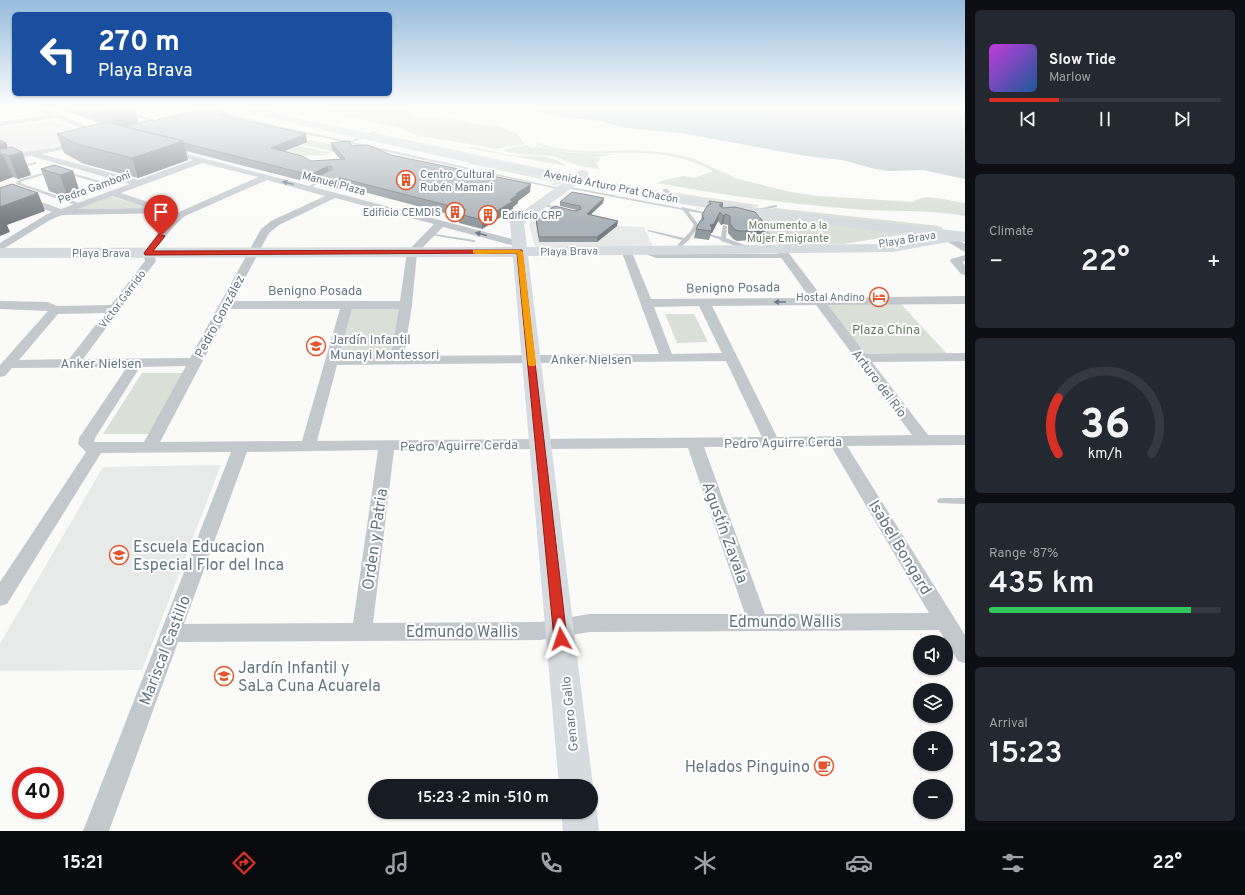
<!DOCTYPE html>
<meta charset="utf-8">
<style>
:root{--surface:#171b24;--page:#242831;--text:#f1f3f6;--muted:#9ea1a6;--line:#363941;--accent:#d93025}
body{margin:0;font-family:Overpass,sans-serif;background:var(--page);color:var(--text);height:100vh;display:flex;flex-direction:column;font-size:15px;white-space:nowrap}
*{box-sizing:border-box;margin:0}
p{font-size:13px;color:var(--muted)}
.icon{flex:none;width:22px;height:22px;fill:none;stroke:currentColor;stroke-width:2;stroke-linecap:round;stroke-linejoin:round}
.map{position:relative;flex:1;overflow:hidden}
.drawer{display:flex;flex-direction:column;gap:10px;padding:10px;background:#0d0f14;width:280px}
.drawer>*{flex:none}
.guide{position:absolute;left:12px;top:12px;width:380px;height:84px;border-radius:6px;box-shadow:0 1px 3px #0004;background:#1a4fa0;color:#fff;overflow:hidden}
.tools{position:absolute;left:913px;top:635px;display:grid;gap:8px}
.tools a{display:grid;place-items:center;width:40px;height:40px;border-radius:50%;background:var(--surface);box-shadow:0 1px 3px #0004;font-size:20px}
.speed{position:absolute;left:12px;top:767px;display:flex;gap:8px;font-size:20px;font-weight:700;text-align:center}
.speed>*{display:grid;place-content:center;width:52px;height:52px;border-radius:50%;background:var(--surface);box-shadow:0 1px 3px #0004;line-height:1}
.speed .limit{border:6px solid #d22;background:#fff;color:#111}
.pin{position:absolute;display:grid;place-items:center;width:34px;height:34px;color:#fff;margin:-41px -17px;border-radius:50% 50% 50% 0;rotate:-45deg;box-shadow:0 0 4px #0007}
.pin .icon{rotate:45deg}
.me{position:absolute;width:44px;margin:-22px;rotate:355deg;stroke-linejoin:round;filter:drop-shadow(0 0 3px #0008)}
.turn{display:flex;align-items:center;gap:14px;height:84px;padding:0 20px;font-size:18px}
.turn .icon{width:52px;height:52px;stroke-width:2.5}
.turn b{display:block;font-size:28px;line-height:34px}
.big{font-size:30px;font-weight:600;line-height:1.1}
.drawer .card{flex:1;display:flex;flex-direction:column;justify-content:center;gap:6px;min-width:0;padding:0 14px;border-radius:6px;background:var(--page)}
.drawer .dial{align-items:center;gap:0}
.dial svg{height:104px;overflow:visible;fill:none;stroke:var(--line);stroke-width:7;stroke-linecap:round;text-anchor:middle}
.dial text{fill:var(--text);stroke:none}
.song{display:flex;align-items:center;gap:12px}
.cover{width:48px;height:48px;border-radius:6px;background:linear-gradient(135deg,hsl(290 70% 55%),hsl(210 70% 35%))}
.played{height:4px;border-radius:2px;background:linear-gradient(90deg,var(--accent) 30%,var(--line) 30%)}
.keys{display:flex;justify-content:space-around;direction:ltr}
.heat{display:flex;justify-content:space-between;align-items:center;font-size:22px;direction:ltr}
.charge{height:6px;border-radius:3px;background:linear-gradient(90deg,#34c759 87%,var(--line) 0)}
.trip{position:absolute;left:368px;top:779px;width:230px;height:40px;border-radius:20px;background:var(--surface);box-shadow:0 1px 3px #0004;font-weight:600;line-height:40px;text-align:center}
.tabs{display:flex;height:64px;justify-content:space-around;align-items:center;background:#090b0e;color:var(--muted)}
.tabs .icon{width:28px;height:28px}
.tabs .on{color:var(--accent)}
.tabs b{font-size:18px;color:var(--text)}
main{display:flex;flex:1;min-height:0}
.map>svg:first-child{display:block}
</style>
<main>
<div class="map">
<svg width="965" height="831" viewBox="0 0 965 831">
<rect width="100%" height="100%" fill="#fafaf8"/>
<!-- built -->
<path fill="#e8e9e9" d="M52,121l41,14 -53,15 -40,6v-28z
M550,209l67,17 27,1 9,20 -118,1 -6,-24z
M221,465l-79,205 -142,1v-27l103,-177z"/>
<!-- green -->
<path fill="#dadfd7" d="M296,106h101l18,10 40,3 18,5 25,2 20,8 6,10 -29,5 -7,-2 -68,-11 -10,-3 -4,-4z
M374,134h5l180,38 -187,-37z
M311,140l24,5 -2,7 -33,-8z
M538,143c35,13 71,6 107,8 17,1 38,3 54,10 11,5 20,10 31,14l4,3 57,14 27,4 96,6c8,-10 39,0 51,1v13c-37,-7 -75,-4 -112,-7 -66,-5 -131,-14 -196,-26l8,-3 18,-4 11,2 19,-7c-25,-13 -49,-18 -77,-18 -33,-1 -68,4 -100,-9z
M527,145l5,3 7,-1 33,6 43,1 -18,3 4,2 -5,4 4,6 -20,-3 -27,-10 -35,-2 -15,-3 6,-3z
M300,146l32,7c-9,5 -39,2 -50,0z
M471,147c13,1 25,6 37,8 19,2 44,-2 58,11l-98,-18z
M471,162l92,19v1l-3,2 -8,1 2,-3 -83,-18 -5,2z
M670,192l88,13 1,1 -9,2 -76,-11z
M110,196l38,12 -73,1z
M776,208l163,18 4,2 -3,2 -175,-21z
M761,215l145,19 -63,10 -65,1 -19,-24z
M900,303l48,52 -80,1 -41,-52z
M352,309h48l-7,49h-54z
M665,314h29l14,28 -31,1z
M142,373h43l-34,61h-48z"/>
<!-- water -->
<path fill="#bbc7cb" d="M515,106h450v73l-42,-9 -34,1 -14,-2 -33,-9 -36,-4 -125,-23 -55,-5 -26,-7 -35,-4z"/>
<g fill="none" stroke-linecap="round" stroke-linejoin="round">
<!-- lane -->
<path fill="#c3c8cc" fill-rule="evenodd" d="M127,111l31,10 1,1 -3,1 -30,-10z
M219,111l64,16 66,14 26,-10 1,2 -23,9 211,47 -2,1 -279,-61 -65,-16z
M35,162h1v2l-17,4 -2,-1z
M50,171l3,1 -30,9 -3,2 62,21v2h-4l-62,-22 1,-3 4,-2z
M65,171l46,13 1,1 -3,1 -45,-13 -1,-1z
M325,177l3,1 -19,11 -4,-1z
M565,186l116,22 2,-1 3,1 22,5 -2,1 -18,-3 13,17 -2,1h-2l-9,12 -13,10 -2,-1 9,-10 -35,-9 2,-1 35,8 6,-6 4,-7 -11,-15 -117,-22h-1z
M663,189h4l11,9v2h-4l-11,-9z
M539,203l24,5v1l-2,1 -22,-5z
M775,205h2v2l-22,4 -2,-1z
M758,222h4l10,14v1l-18,2v-2l13,-2 -9,-12z
M723,225l4,1 -1,12 24,9v2h-4l-25,-8v-1l-11,-4v-2l11,3z
M428,233l46,7 2,1 -2,1 -44,-7 -2,-1z
M645,249h4l3,4 4,1h130l3,2 -3,2h-130l-8,-3 -3,-5z
M941,498h24v6l-27,-1 -1,-2 1,-2z"/>
<!-- street -->
<path fill="#c3c8cc" fill-rule="evenodd" d="M26,106h10l72,28 -4,2h-3l-46,-18 -55,8v-4l47,-7z
M203,106h12l-28,9 -4,-2z
M81,141l4,2 -1,2 -43,9 97,26 55,-20 -28,-7 -1,-2 4,-2 355,93 1,2 -5,3 -76,-20 -26,26 -5,52 -8,51 255,-2 -38,-104 5,-3 5,3 20,49 159,-1 -35,-49 5,-3 4,1 39,51 142,-2v8l-137,1 38,49 99,-1v8l-93,1 56,73h37v10l-118,1 118,189v28l-7,-2 -19,-31 -349,2 -50,8 -362,2 -69,189h-26l148,-379 -130,1 -94,151 -7,2v-24l86,-130 -8,-8 1,-6 48,-71 -115,1 -7,8 -5,1v-12l48,-54 -48,-2v-8l48,1 9,4 54,-1 34,-44 -2,-8 23,-31 13,-10 79,-35 -56,-14 -81,30 36,12 1,3 12,1 2,2 -2,2 -108,2 -12,5 -50,31v-8l44,-27 8,-4 -52,-19v-6l61,22 69,-25 -99,-28 -31,6v-6l52,-8zM267,180l58,16 -54,25 -10,8 -71,129 -107,1 73,-98 -3,-8 21,-27 11,-10zM112,196l36,12 -70,1zM335,198l99,26 -27,28 -7,49h-167l36,-68 10,-8zM816,305l96,130 -135,2 -65,-131zM699,306l23,47 -50,1 -18,-47zM230,309h110l-38,132 -142,1zM352,309h47l-8,47 -52,1zM105,313l-36,46 -50,1 39,-46zM726,361l36,76 -445,4 20,-76zM186,366l-42,76h-50l1,-4 45,-71zM831,446l98,167 -164,1 -61,-167zM688,448l57,166h-155l-50,8 -167,1 21,-173zM378,450l-25,173 -169,1 63,-172z
M940,230l25,14v8l-29,-17 -1,-2 1,-2z
M965,255v6l-3,1 3,3v10l-4,-1 -11,-13 1,-2z"/>
<!-- secondary -->
<path fill="#d6dbdf" fill-rule="evenodd" d="M583,170l4,1 2,3 -2,3 -63,46 3,24 365,-3 69,-12 4,1v6l-73,13 -364,4 65,530 -2,5v-5h-32l-46,-529 -513,1v-10l512,-1 -2,-25 2,-3 67,-48z
M592,799l5,13 2,19h-36l-2,-19h30z"/>
<!-- primary -->
<path fill="#d6dbdf" fill-rule="evenodd" d="M232,106h19l49,13 171,36 205,40 76,12 213,25v10l-213,-27 -76,-12 -205,-40 -171,-38 -67,-17z"/>
</g>
<!-- wall -->
<path fill="#929a9f" d="M60,106h74l4,17 -13,4h1l28,-6 75,-4 77,17 1,8 -23,9 27,10 29,-2 -8,-9 -1,-7 21,3 39,9 139,37 -12,9v2l-5,4v2l-31,20 -23,-6v-6l-118,-31 -5,3 -16,-4 -1,-6 -8,4 -125,-32 2,9 -50,18 -54,-14 -20,-11 -7,-19 43,-11 -39,-14z
M0,140l8,8 14,4 9,23 -13,4 -5,-2 -13,5z
M41,169l32,2 7,22 -12,5 -19,-7z
M604,198l-1,5 -12,11 26,12 -20,16h-58l-3,-19v-5l41,-8 -17,-4v-4z
M709,201l14,2 -1,5 44,17 -2,9 -10,2 -1,4 -16,1 -4,-2 -5,-6v-8l-5,-1 -2,1 -3,-4 -6,12h-1l-2,7 -15,-2 2,-9 5,-8 1,-6 6,-9z"/>
<!-- shaded-wall -->
<path fill="#777d82" d="M109,106h25l4,17 -22,6z
M228,113l1,7 -8,-5z
M306,134l1,8 -34,14 -2,-8z
M183,141l5,19 -50,18 -6,-20z
M6,143l5,12 11,-3 9,23 -13,4 -9,-23 -6,-2 10,23 -13,5v-38z
M328,166l1,8 -11,3 1,2 -8,4 -1,-8z
M73,171l7,22 -12,5 -8,-23z
M340,178l1,8 -5,3 -1,-9z
M531,184l-1,8 -12,9v2l-5,4v2l-31,20v-9l28,-20 6,-6z
M38,193l7,18 -38,14 3,7 -10,4v-29z
M604,198l-1,5 -16,15v-4z
M723,203l-1,9h-2l-2,9 -6,12h-1l-2,7 2,-9 -1,-6 9,-20z
M725,214l-2,10 -2,1 2,-9z
M618,221l-1,5 -20,16v-5z
M766,225l-2,9 -10,2 1,-5v-4z"/>
<!-- building -->
<path fill="#aab3b9" stroke="#777d82" d="M204,107l24,6 -7,2 85,19 -35,14 31,8 9,5 34,-2 -14,-16 18,-2 3,5 16,-1 23,10 140,29 -15,10h2l-8,6 3,1 -31,19 -23,-6 7,-4 -126,-32 -5,2 -17,-3 14,-8v-2l-4,-1 -18,9 -126,-32 -1,-2 -57,-14 23,-7 5,1z
M105,122l78,19 -51,17 -55,-14 -20,-10z
M0,140l6,3 -6,1z
M12,147l10,5 -13,4 -6,-2 -3,1v-6z
M54,165l19,6 -13,4 -19,-6z
M12,184l26,9 -38,14v-19z
M572,192l32,6 -17,16 31,7 -21,16h-58l-3,-19 19,-12 20,5 6,-2 -1,-3 -20,-4z
M709,201l14,2 -4,2 3,3 13,-1 20,5 11,13 -11,2v4h-16l-4,-1 -5,-6v-8l-5,-2 -2,2 -3,-4 -6,12 -4,1 2,3 -1,3 -15,-2 4,-8 4,-2 -2,-4 5,-9 4,-2z"/>
<!-- one-way arrows -->
<defs><path id="oneway-solid" d="M-6-.8H1V-3.2L6.5 0L1 3.2V.8H-6Z"/></defs>
<g fill="#6a7a87">
<use href="#oneway-solid" transform="translate(288 183) rotate(-165)"/>
<use href="#oneway-solid" transform="translate(481 234) rotate(-165)"/>
<use href="#oneway-solid" transform="translate(780 302) rotate(180)"/>
</g>
<!-- sky -->
<linearGradient id="sky" x2="0" y2="1"><stop stop-color="#96bcdc"/><stop offset="0.48" stop-color="#fdfdfc"/><stop offset="1" stop-color="#fdfdfc" stop-opacity="0"/></linearGradient>
<rect width="965" height="223" fill="url(#sky)"/>
<!-- route -->
<path fill="#d93025" stroke="#8d1f18" d="M159,234l6,2 -12,15 369,-1 45,389 -2,4 -4,2 -5,-2 -2,-4 -37,-386 -372,2 -1,-2z"/>
<!-- slow -->
<path fill="#f59e0b" d="M473,250h47l3,2 13,112 -1,2h-6l-1,-2 -11,-111 -41,1 -3,-1z"/>
<!-- icons -->
<defs>
<symbol id="building-ring" viewBox="-11 -11 22 22"><circle r="9.5" fill="#fff" stroke="#e4572e" stroke-width="1.5"/><path d="M-4-6H4V6H1V3H-1V6H-4ZM-2.5-4.3h1.7v1.8h-1.7ZM.8-4.3h1.7v1.8H.8ZM-2.5-1h1.7V.8h-1.7ZM.8-1h1.7V.8H.8Z" fill="#e4572e"/></symbol>
<symbol id="hotel-ring" viewBox="-11 -11 22 22"><circle r="9.5" fill="#fff" stroke="#e4572e" stroke-width="1.5"/><path d="M-6-4.5h1.5V1H6V5H4.5V3h-9V5H-6ZM-4 0a1.8 1.8 0 1 1 3.6 0ZM.5 0V-2.5h3Q6-2.5 6 0Z" fill="#e4572e"/></symbol>
<symbol id="school-ring" viewBox="-11 -11 22 22"><circle r="9.5" fill="#fff" stroke="#e4572e" stroke-width="1.5"/><path d="M0-5L7-2L0 1L-7-2ZM-4 1L0 2.5L4 1V4Q0 6-4 4Z" fill="#e4572e"/></symbol>
<symbol id="cafe-ring" viewBox="-11 -11 22 22"><circle r="9.5" fill="#fff" stroke="#e4572e" stroke-width="1.5"/><path d="M-5.5-4.5H6V0H3Q3 3.5 0 3.5H-2.5Q-5.5 3.5-5.5 0ZM3-3.2v2h1.7v-2ZM-6 4.5H4V6H-6Z" fill="#e4572e"/></symbol>
</defs>
<g fill-rule="evenodd">
<use href="#building-ring" x="395" y="169" width="22" height="22"/>
<use href="#building-ring" x="444" y="201" width="22" height="22"/>
<use href="#building-ring" x="477" y="204" width="22" height="22"/>
<use href="#hotel-ring" x="868" y="286" width="22" height="22"/>
<use href="#school-ring" x="305" y="335" width="22" height="22"/>
<use href="#school-ring" x="108" y="544" width="22" height="22"/>
<use href="#school-ring" x="213" y="665" width="22" height="22"/>
<use href="#cafe-ring" x="813" y="755" width="22" height="22"/>
</g>
<g text-anchor="middle" stroke-width="4" stroke-linejoin="round" paint-order="stroke">
<!-- far-poi labels -->
<g font-size="11" fill="#657683" stroke="#fff" text-anchor="start">
<text x="420" y="178">Centro Cultural<tspan x="420" dy="13">Rubén Mamani</tspan></text>
<text x="441" y="216" text-anchor="end">Edificio CEMDIS</text>
<text x="502" y="219">Edificio CRP</text>
<text x="865" y="301" text-anchor="end">Hostal Andino</text>
</g>
<!-- far-street labels -->
<g font-size="11" fill="#657683" stroke="#fff">
<text transform="translate(334 183) rotate(15)" y="4">Manuel Plaza</text>
<text transform="translate(611 186) rotate(11)" y="4">Avenida Arturo Prat Chacón</text>
<text transform="translate(94 187) rotate(-20)" y="4">Pedro Gamboni</text>
<text transform="translate(907 239) rotate(-9)" y="4">Playa Brava</text>
<text transform="translate(569 251) rotate(-1)" y="4">Playa Brava</text>
<text x="101" y="257">Playa Brava</text>
<text transform="translate(122 299) rotate(-53)" y="4">Víctor Garrido</text>
</g>
<!-- far-park labels -->
<g font-size="11" fill="#687a64" stroke="#fff">
<text x="788" y="229">Monumento a la<tspan x="788" dy="13">Mujer Emigrante</tspan></text>
</g>
<!-- street labels -->
<g font-size="13" fill="#657683" stroke="#fff">
<text transform="translate(733 287) rotate(-1)" y="5">Benigno Posada</text>
<text x="315" y="295">Benigno Posada</text>
<text transform="translate(219 316) rotate(-62)" y="5">Pedro González</text>
<text x="591" y="364">Anker Nielsen</text>
<text x="101" y="368">Anker Nielsen</text>
<text transform="translate(880 383) rotate(53)" y="5">Arturo del Río</text>
<text transform="translate(783 442) rotate(-1)" y="5">Pedro Aguirre Cerda</text>
<text transform="translate(459 445) rotate(-1)" y="5">Pedro Aguirre Cerda</text>
<text transform="translate(569 714) rotate(-96)" y="5">Genaro Gallo</text>
</g>
<!-- park labels -->
<g font-size="13" fill="#687a64" stroke="#fff">
<text x="886" y="334">Plaza China</text>
</g>
<!-- poi labels -->
<g font-size="13" fill="#657683" stroke="#fff" text-anchor="start">
<text x="330" y="344">Jardín Infantil<tspan x="330" dy="15">Munayi Montessori</tspan></text>
</g>
<!-- near-street labels -->
<g font-size="16" fill="#657683" stroke="#fff">
<text transform="translate(726 532) rotate(70)" y="6">Agustín Zavala</text>
<text transform="translate(374 539) rotate(-82)" y="6">Orden y Patria</text>
<text transform="translate(901 547) rotate(59)" y="6">Isabel Bongard</text>
<text x="785" y="627">Edmundo Wallis</text>
<text x="462" y="637">Edmundo Wallis</text>
<text transform="translate(164 650) rotate(-69)" y="6">Mariscal Castillo</text>
</g>
<!-- near-poi labels -->
<g font-size="16" fill="#657683" stroke="#fff" text-anchor="start">
<text x="133" y="552">Escuela Educacion<tspan x="133" dy="18">Especial Flor del Inca</tspan></text>
<text x="238" y="673">Jardín Infantil y<tspan x="238" dy="18">SaLa Cuna Acuarela</tspan></text>
<text x="810" y="772" text-anchor="end">Helados Pinguino</text>
</g>
</g>
</svg>
<div class="tools">
<a><svg class="icon" aria-label="sound" viewBox="0 0 24 24"><path d="M4 9h4l5-4v14l-5-4H4zM17 9q2 3 0 6"/></svg></a>
<a><svg class="icon" aria-label="layers" viewBox="0 0 24 24"><path d="M12 4l9 5-9 5-9-5zM3 14l9 5 9-5"/></svg></a>
<a>+</a>
<a>−</a>
</div>
<div class="speed"><div class="limit">40</div></div>
<div class="pin" style="left:161px;top:236px;background:#d93025"><svg class="icon" aria-label="arrive" viewBox="0 0 24 24"><path d="M6 21V4h12l-3 4 3 4H6"/></svg></div>
<svg class="me" style="left:561px;top:639px" viewBox="-20 -20 40 40"><path d="M0-17L14 15 0 8-14 15z" fill="#d93025" stroke="#fff" stroke-width="4"/></svg>
<div class="trip">15:23 · 2 min · 510 m</div>
<div class="guide">
<div class="turn"><svg class="icon" aria-label="left" viewBox="0 0 24 24"><path d="M17 20v-9H6M10 6l-5 5 5 5"/></svg><div><b>270 m</b>Playa Brava</div></div>
</div>
</div>
<section class="drawer">
<div class="card">
<div class="song"><i class="cover"></i><div><b>Slow Tide</b><p>Marlow</p></div></div>
<div class="played"></div>
<div class="keys"><svg class="icon" aria-label="previous" viewBox="0 0 24 24"><path d="M18 5L8 12l10 7zM5 5v14"/></svg><svg class="icon" aria-label="pause" viewBox="0 0 24 24"><path d="M8 5v14M16 5v14"/></svg><svg class="icon" aria-label="next" viewBox="0 0 24 24"><path d="M6 5l10 7-10 7zM19 5v14"/></svg></div>
</div>
<div class="card"><p>Climate</p>
<div class="heat"><a>−</a><b class="big">22°</b><a>+</a></div>
</div>
<div class="card dial"><svg viewBox="0 0 100 80">
<path d="M14 69A42 42 0 1 1 86 69"/>
<path d="M14 69A42 42 0 0 1 14 26" stroke="#d93025"/>
<text x="50" y="56" font-size="32" font-weight="700">36</text>
<text x="50" y="72" font-size="11">km/h</text>
</svg></div>
<div class="card"><p>Range · 87%</p><b class="big">435 km</b><div class="charge"></div></div>
<div class="card"><p>Arrival</p><b class="big">15:23</b></div>
</section>
</main>
<nav class="tabs">
<b>15:21</b>
<svg class="icon on" aria-label="directions" viewBox="0 0 24 24"><path d="M12 3l9 9-9 9-9-9zM9 14v-3h6M13 9l2 2-2 2"/></svg>
<svg class="icon" aria-label="music" viewBox="0 0 24 24"><path d="M9 18V5l10-2v13"/><circle cx="6" cy="18" r="3"/><circle cx="16" cy="16" r="3"/></svg>
<svg class="icon" aria-label="phone" viewBox="0 0 24 24"><path d="M5 4h4l2 5-3 2q2 4 5 5l2-3 5 2v4C11 20 4 13 5 4z"/></svg>
<svg class="icon" aria-label="climate" viewBox="0 0 24 24"><path d="M12 3v18M4 7l16 10M4 17L20 7"/></svg>
<svg class="icon" aria-label="car" viewBox="0 0 24 24"><path d="M5 17H2v-5l4-1 3-4h7l3 4 3 1v5h-3M9 17h6M6 11h13"/><circle cx="7" cy="17" r="2"/><circle cx="17" cy="17" r="2"/></svg>
<svg class="icon" aria-label="filters" viewBox="0 0 24 24"><path d="M4 7h16M4 17h16"/><circle cx="9" cy="7" r="2"/><circle cx="15" cy="17" r="2"/></svg>
<b>22°</b>
</nav>
